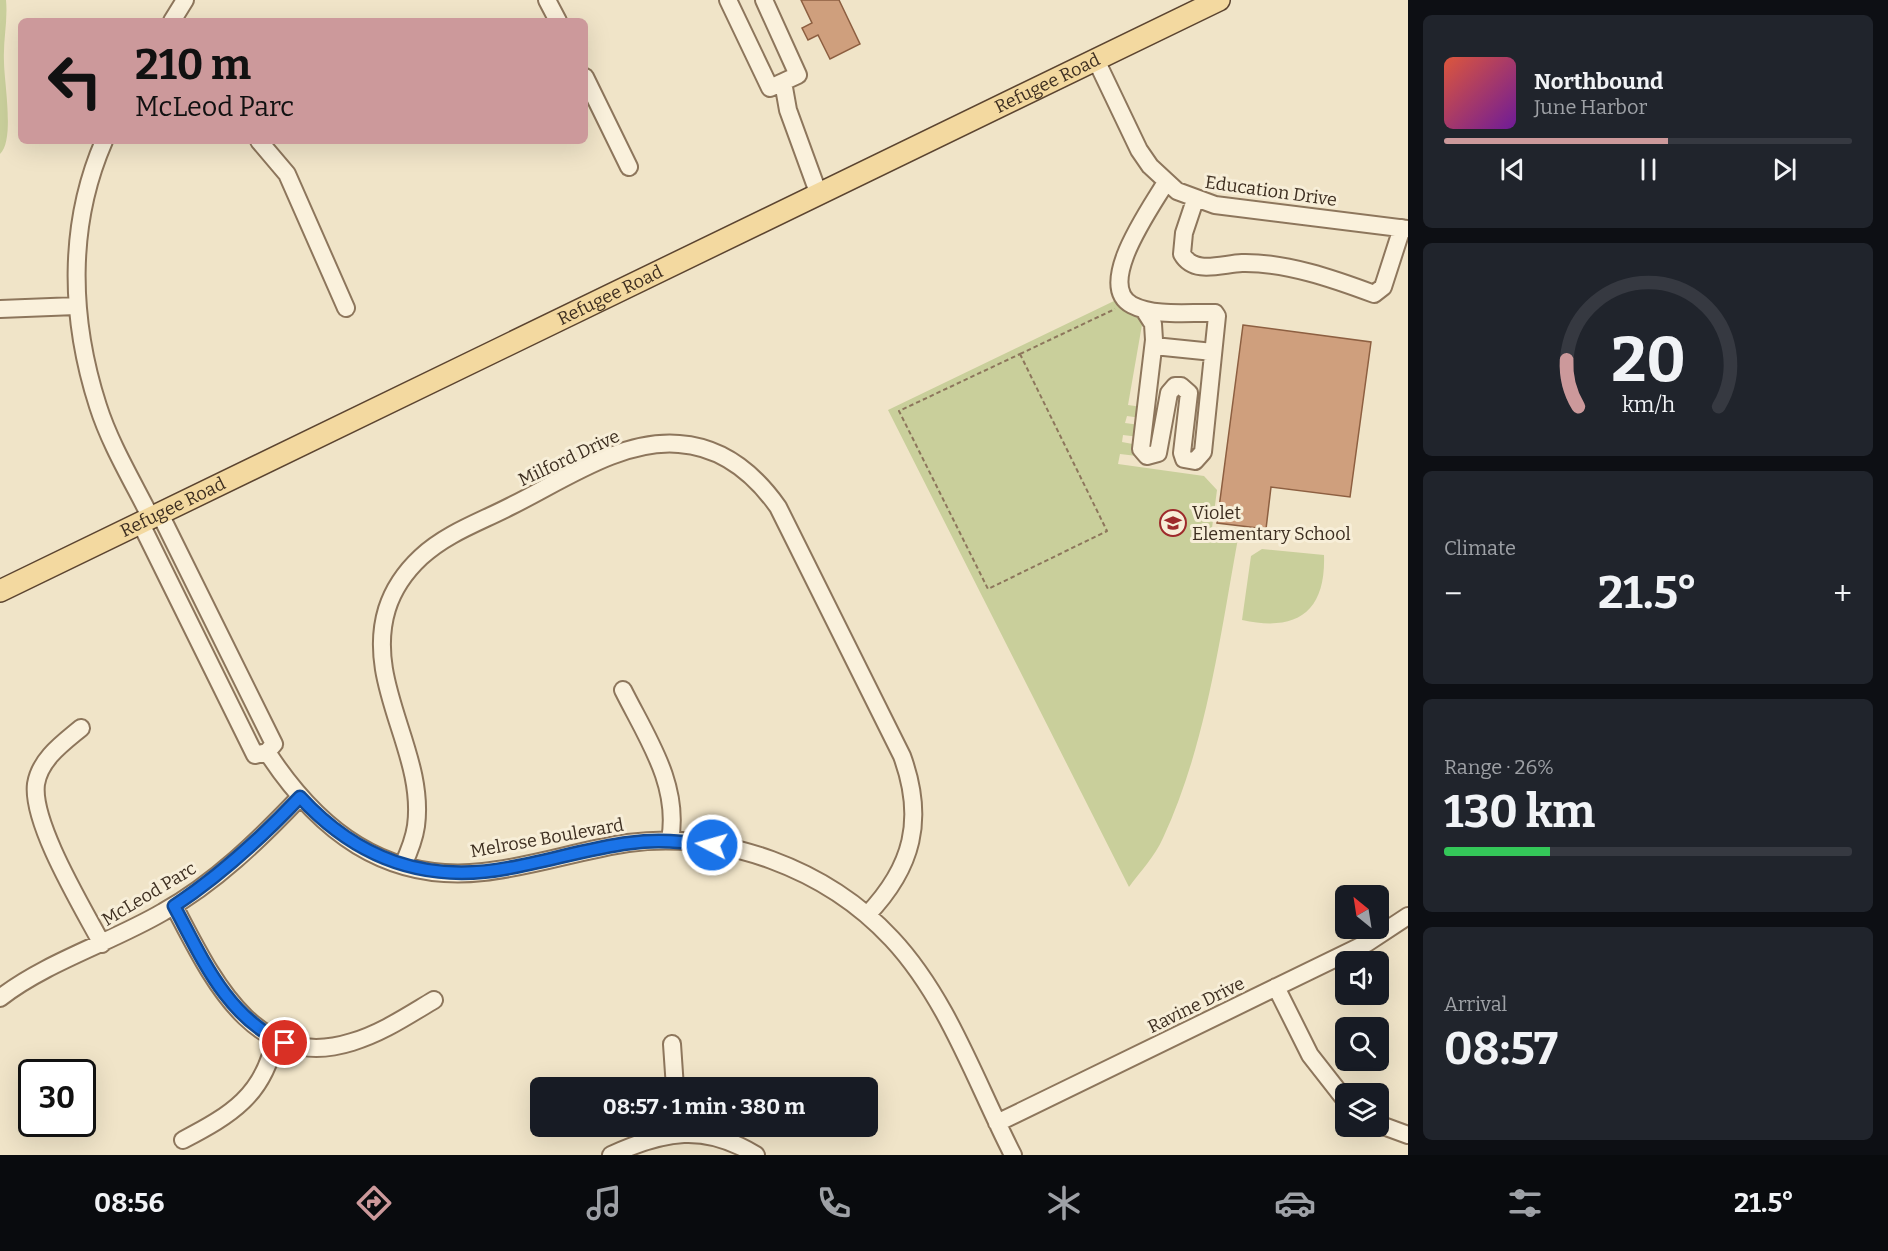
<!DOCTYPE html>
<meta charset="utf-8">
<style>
:root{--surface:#171b24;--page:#20242c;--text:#f1f3f6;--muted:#9ea1a6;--line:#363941;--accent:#cc999b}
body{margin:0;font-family:Bitter,serif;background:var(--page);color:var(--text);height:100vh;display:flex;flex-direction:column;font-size:22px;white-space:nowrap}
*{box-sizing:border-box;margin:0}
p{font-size:20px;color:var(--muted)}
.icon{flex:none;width:33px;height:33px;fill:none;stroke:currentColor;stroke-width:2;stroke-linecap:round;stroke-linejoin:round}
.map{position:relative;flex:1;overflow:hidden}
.sheet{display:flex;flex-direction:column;gap:15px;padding:15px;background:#0d0f14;width:480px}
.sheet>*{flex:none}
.guide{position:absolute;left:18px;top:18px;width:570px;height:126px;border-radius:9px;box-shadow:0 6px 24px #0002;background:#cc999b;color:#111;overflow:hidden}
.needle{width:39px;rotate:330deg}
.controls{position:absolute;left:1335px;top:885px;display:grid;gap:12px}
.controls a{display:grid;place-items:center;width:54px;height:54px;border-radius:9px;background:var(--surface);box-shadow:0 6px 24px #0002;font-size:30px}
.speed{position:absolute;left:18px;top:1059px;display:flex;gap:12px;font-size:30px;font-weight:700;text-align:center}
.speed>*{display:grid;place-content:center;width:78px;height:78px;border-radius:50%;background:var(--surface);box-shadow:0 6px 24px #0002;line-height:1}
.speed .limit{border:3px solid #111;border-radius:9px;background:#fff;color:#111}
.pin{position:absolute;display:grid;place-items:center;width:51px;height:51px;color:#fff;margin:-26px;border:3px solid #fff;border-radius:50%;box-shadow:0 2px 6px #0007}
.me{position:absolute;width:66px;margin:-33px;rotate:276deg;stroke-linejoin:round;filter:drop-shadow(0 0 4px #0008)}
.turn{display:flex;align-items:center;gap:21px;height:126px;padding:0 18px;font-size:27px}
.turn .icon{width:78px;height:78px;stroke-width:2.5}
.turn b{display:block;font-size:42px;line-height:51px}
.big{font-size:45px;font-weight:700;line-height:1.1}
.sheet .tile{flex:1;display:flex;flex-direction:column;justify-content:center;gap:9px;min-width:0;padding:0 21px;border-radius:9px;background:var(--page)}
.sheet .dial{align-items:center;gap:0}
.dial svg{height:156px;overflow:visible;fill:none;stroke:var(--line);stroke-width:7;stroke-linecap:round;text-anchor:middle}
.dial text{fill:var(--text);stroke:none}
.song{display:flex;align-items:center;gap:18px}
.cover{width:72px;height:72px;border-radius:9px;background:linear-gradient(135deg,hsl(10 70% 55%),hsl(280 70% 35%))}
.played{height:6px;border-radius:3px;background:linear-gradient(90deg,var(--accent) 55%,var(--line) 55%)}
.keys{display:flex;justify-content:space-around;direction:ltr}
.heat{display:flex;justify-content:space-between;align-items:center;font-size:33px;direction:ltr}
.charge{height:9px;border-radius:4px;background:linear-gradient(90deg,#34c759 26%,var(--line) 0)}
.trip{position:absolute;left:530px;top:1077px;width:348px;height:60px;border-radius:9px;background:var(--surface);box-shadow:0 6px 24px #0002;font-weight:700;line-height:60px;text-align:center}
.menu{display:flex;height:96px;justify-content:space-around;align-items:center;background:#090b0e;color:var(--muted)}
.menu .icon{width:42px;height:42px}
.menu .active{color:var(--accent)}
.menu b{font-size:27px;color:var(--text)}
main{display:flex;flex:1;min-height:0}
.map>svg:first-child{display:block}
</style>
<main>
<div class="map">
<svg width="1408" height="1155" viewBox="0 0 1408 1155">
<rect width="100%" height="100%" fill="#f0e4c8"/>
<!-- green -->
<path fill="#c9cf9b" d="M0,0h6c2,21 -3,40 -2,61 0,21 11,79 -4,93z
M1114,301l29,18 -15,86 14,2 -1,11 -14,-2 -2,7 15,2 -1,12 -16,-2 -1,7 16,3 -1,11 -17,-2 -2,10 86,12 13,14 -5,38 27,5c-19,103 -32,210 -76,305 -8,18 -23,34 -34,49l-241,-477z
M1262,549l62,6c2,58 -28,77 -82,65l9,-64z"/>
<!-- building -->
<path fill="#cf9f7d" stroke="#8d5f41" stroke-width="1.5" d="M801,0h38l21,44 -30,15 -12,-24 -10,5 -6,-12 10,-5z
M1243,325l128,17 -21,155 -79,-10 -5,42 -49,-6z"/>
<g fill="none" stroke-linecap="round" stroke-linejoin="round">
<defs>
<path id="minor" d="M547,0l11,21
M728,0l42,88 28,-13 -34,-75
M172,21l13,-21
M1096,60l43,90 11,16 27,25 38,14 193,24
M585,77l44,90
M783,82l5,28 31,85
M104,141c-37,85 -34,178 -6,265 12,38 35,76 53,112
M259,141l28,33 59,134
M1195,200l-11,33 -2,21c12,21 39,10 60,9 43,-1 92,16 132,31l9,-7 19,-59
M0,309l76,-3
M1144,310l9,14 1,16 -13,109 6,7 11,-3 11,-60 6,-7h6l8,7 -7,60 2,6 11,2 8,-9 14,-136 -2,-3c-25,-1 -60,4 -83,-8 -38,-20 21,-100 34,-123
M1154,346l59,6
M141,524l114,231 12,-3 7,-8 -114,-230
M623,690c24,48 57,95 47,150
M81,728c-18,15 -41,31 -45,56 -5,39 47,124 66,160
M267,752c51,78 118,131 216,120 49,-5 97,-22 145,-29 95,-13 199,26 264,96 56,60 84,144 121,216
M403,865c6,-13 11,-25 13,-39 10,-74 -52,-142 -29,-217 6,-19 19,-38 34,-52 26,-24 59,-35 90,-51 51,-25 110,-67 168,-62 44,3 75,29 99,63l124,249c23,63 11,111 -35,159
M174,906c37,70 80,167 178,136 30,-9 55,-26 82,-42
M1276,987l34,68 36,46
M0,998c46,-36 112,-56 163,-86 52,-29 96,-72 137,-115
M672,1044l3,44
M997,1123l370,-180 41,-27
M1378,1124l30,11
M183,1140c48,-25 81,-45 92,-101
M611,1155c53,-24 93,-32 145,0"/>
<g id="major">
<path id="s1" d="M0,591l1219,-591"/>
</g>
</defs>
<!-- minor casing -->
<use href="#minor" stroke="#8d765c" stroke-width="20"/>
<!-- major casing -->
<use href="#major" stroke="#5b4430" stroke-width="24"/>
<!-- path -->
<path stroke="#8d765c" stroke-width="2" stroke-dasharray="4.5 3" stroke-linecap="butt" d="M1020,354l87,177 -119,58 -89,-178z
M1020,354l95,-45"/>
<!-- minor -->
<use href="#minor" stroke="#faf1dc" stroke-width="16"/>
<!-- major -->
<use href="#major" stroke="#f3d9a0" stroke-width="21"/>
</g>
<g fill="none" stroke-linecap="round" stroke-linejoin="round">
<defs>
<path id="route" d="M285,1043c-58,-25 -83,-85 -111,-137 47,-31 88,-69 126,-109 57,62 125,87 209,71 40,-7 80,-20 121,-25 28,-4 54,-1 82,2"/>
</defs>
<!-- route casing -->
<use href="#route" stroke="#114b97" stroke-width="15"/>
<!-- route -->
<use href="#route" stroke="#1a73e8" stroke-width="10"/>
</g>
<!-- icons -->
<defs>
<symbol id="school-ring" viewBox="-11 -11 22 22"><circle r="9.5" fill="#f7eed8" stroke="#9e2a2b" stroke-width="1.5"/><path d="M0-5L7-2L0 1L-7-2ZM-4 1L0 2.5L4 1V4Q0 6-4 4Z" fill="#9e2a2b"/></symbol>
</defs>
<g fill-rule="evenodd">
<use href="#school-ring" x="1158" y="508" width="30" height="30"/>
</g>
<g text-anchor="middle" stroke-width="6" stroke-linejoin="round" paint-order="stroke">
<!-- street labels -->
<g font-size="18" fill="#3d2e20" stroke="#f7eed8">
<text dy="6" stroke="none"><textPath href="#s1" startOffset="1164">Refugee Road</textPath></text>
<text transform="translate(1271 191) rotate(8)" y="6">Education Drive</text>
<text dy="6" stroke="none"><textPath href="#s1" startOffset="678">Refugee Road</textPath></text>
<text transform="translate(569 458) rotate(-25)" y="6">Milford Drive</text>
<text dy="6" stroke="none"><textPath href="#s1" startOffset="192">Refugee Road</textPath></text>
<text transform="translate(547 838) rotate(-10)" y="6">Melrose Boulevard</text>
<text transform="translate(149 894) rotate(-31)" y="6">McLeod Parc</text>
<text transform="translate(1196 1005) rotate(-26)" y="6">Ravine Drive</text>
</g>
<!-- poi labels -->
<g font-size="18" fill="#3d2e20" stroke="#f7eed8" text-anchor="start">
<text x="1192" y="519">Violet<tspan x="1192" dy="21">Elementary School</tspan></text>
</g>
</g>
</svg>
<div class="controls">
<a><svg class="needle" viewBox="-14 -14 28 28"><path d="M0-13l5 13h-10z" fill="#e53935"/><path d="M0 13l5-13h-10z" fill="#9ea1a6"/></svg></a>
<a><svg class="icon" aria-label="sound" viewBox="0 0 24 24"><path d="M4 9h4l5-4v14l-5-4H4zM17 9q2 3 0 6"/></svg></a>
<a><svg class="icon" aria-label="search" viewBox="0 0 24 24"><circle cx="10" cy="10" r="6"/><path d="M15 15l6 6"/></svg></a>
<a><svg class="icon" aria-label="layers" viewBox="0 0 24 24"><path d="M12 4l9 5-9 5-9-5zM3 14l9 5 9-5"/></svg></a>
</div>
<div class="speed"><div class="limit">30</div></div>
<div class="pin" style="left:285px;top:1043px;background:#d93025"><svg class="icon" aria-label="arrive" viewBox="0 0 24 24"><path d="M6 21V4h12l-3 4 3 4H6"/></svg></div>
<svg class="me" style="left:712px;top:845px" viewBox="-20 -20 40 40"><circle r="17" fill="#1a73e8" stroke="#fff" stroke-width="3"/><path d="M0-11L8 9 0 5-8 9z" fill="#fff"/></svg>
<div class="trip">08:57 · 1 min · 380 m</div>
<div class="guide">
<div class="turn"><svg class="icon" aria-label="left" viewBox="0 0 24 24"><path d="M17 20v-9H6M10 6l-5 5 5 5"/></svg><div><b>210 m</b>McLeod Parc</div></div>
</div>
</div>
<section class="sheet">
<div class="tile">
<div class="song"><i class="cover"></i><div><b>Northbound</b><p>June Harbor</p></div></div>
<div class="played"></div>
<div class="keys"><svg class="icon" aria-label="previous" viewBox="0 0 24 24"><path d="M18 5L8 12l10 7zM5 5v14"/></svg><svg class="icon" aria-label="pause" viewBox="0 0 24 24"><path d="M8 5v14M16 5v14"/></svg><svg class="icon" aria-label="next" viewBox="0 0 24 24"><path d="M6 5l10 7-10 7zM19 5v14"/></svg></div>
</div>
<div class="tile dial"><svg viewBox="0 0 100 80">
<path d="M14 69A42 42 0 1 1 86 69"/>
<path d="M14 69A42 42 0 0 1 8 45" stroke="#cc999b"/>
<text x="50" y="56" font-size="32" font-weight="700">20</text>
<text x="50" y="72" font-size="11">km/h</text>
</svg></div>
<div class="tile"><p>Climate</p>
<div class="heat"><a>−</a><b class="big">21.5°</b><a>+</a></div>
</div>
<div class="tile"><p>Range · 26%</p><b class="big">130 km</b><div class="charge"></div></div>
<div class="tile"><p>Arrival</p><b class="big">08:57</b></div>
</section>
</main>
<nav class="menu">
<b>08:56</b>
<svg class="icon active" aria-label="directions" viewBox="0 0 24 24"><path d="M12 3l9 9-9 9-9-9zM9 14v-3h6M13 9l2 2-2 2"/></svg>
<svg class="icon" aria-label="music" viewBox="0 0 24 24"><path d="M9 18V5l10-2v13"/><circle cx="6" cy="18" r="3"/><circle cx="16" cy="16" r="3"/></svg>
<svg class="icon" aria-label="phone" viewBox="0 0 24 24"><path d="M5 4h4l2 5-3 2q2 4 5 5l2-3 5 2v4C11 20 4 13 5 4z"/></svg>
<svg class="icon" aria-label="climate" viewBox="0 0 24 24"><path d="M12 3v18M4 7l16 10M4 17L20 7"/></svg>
<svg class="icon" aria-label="car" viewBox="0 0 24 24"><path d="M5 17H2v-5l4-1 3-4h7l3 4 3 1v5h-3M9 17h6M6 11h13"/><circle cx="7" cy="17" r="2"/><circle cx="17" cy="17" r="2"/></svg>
<svg class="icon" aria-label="filters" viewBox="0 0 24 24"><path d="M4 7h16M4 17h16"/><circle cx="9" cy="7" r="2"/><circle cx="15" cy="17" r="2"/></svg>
<b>21.5°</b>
</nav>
